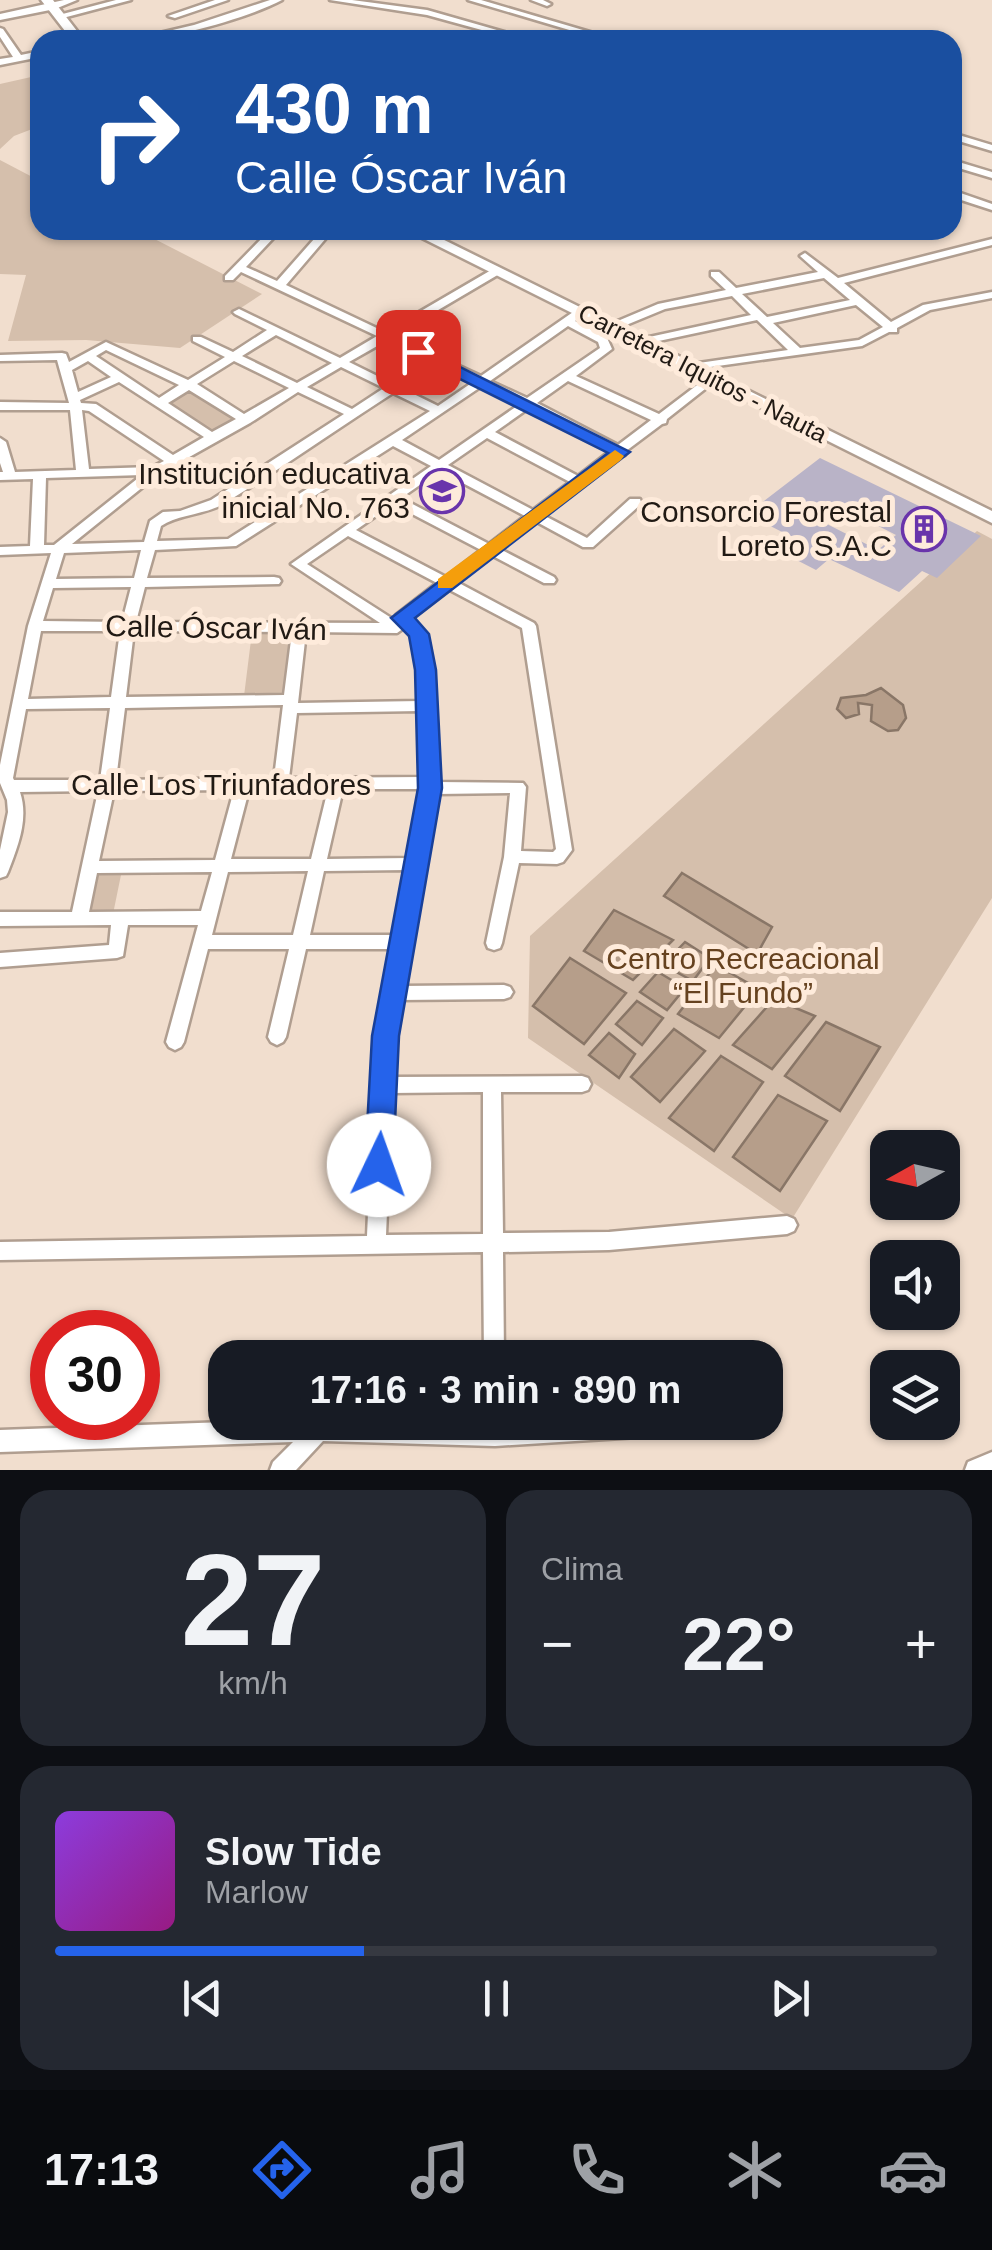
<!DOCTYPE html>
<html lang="es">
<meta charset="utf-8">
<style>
:root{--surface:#171b24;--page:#242831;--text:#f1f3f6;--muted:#9ea1a6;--line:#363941;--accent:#2563eb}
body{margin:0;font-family:Arial,sans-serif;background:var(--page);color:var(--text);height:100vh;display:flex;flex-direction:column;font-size:38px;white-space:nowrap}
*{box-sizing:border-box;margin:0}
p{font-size:32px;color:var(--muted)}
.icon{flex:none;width:55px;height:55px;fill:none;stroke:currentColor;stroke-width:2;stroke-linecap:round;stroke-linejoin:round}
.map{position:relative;height:1470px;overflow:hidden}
.sheet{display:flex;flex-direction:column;gap:20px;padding:20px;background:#0d0f14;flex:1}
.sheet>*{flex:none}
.hud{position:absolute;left:30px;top:30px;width:932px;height:210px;border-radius:30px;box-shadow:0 2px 8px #0004;background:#1a4fa0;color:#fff;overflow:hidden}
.needle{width:65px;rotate:262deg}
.controls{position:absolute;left:870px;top:1130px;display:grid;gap:20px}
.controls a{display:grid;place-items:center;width:90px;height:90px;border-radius:20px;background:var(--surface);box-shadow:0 2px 8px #0004;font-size:50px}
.speed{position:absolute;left:30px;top:1310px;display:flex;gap:20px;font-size:50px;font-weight:700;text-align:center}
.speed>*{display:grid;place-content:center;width:130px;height:130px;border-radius:50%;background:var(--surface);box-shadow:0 2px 8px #0004;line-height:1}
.speed .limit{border:15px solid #d22;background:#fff;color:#111}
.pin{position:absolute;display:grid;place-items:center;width:85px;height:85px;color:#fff;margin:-42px;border-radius:20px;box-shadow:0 5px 15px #0006}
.me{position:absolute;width:110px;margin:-55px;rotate:3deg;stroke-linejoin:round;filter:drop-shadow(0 0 8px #0008)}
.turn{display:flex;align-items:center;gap:35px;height:210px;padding:0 40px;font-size:45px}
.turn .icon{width:130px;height:130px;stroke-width:2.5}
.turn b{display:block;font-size:70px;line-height:85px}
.big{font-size:75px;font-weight:700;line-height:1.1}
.sheet .card{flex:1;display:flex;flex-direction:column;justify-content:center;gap:15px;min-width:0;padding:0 35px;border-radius:30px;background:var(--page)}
.sheet .dial{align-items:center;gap:0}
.dial b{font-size:130px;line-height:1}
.song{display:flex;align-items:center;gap:30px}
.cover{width:120px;height:120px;border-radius:15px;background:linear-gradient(135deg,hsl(270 70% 55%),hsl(310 70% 35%))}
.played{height:10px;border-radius:5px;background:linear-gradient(90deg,var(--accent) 35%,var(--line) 35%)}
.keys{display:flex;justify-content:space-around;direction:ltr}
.heat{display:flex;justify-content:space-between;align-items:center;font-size:55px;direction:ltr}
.sheet .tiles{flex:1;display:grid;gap:20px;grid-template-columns:1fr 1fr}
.card:last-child{grid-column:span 2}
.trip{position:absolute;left:208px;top:1340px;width:575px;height:100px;border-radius:30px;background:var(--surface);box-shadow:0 2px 8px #0004;font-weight:700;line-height:100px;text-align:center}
.menu{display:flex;height:160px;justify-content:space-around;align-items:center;background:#090b0e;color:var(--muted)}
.menu .icon{width:70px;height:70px}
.menu .selected{color:var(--accent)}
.menu b{font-size:45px;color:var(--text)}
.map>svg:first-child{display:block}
</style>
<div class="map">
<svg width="992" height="1470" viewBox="0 0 992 1470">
<rect width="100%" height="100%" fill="#f1dece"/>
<!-- green -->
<path fill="#d5bfac" d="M40,75v51l-26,10 -14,13v-65z
M0,160l40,21v49h97l125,64 -82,54 -94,-8 -78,1 18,-66 -26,-1z
M192,387l53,34 -30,18 -52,-33z
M977,531l15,8v359l-200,321 -264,-181 2,-102z
M252,632h43l-8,64h-43z
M94,870h28l-9,44h-30z"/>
<!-- water -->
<path fill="#b69e8a" stroke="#897667" stroke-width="2.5" d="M881,688l22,17 3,13 -8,12 -10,1 -17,-10 1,-16 -14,-2 1,11 -13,4 -9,-9 4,-11 25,-3z
M682,873l90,54 -15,27 -93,-58z
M614,910l59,30 -40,40 -49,-29z
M685,942l25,16 -17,23 -30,-16z
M570,958l56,35 -42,51 -51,-38z
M716,965l43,24 -40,49 -41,-24z
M658,972l27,16 -18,22 -27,-18z
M774,999l41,17 -43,53 -39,-24z
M637,1001l26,17 -21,27 -26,-21z
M826,1022l54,25 -40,64 -55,-35z
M674,1029l31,22 -45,51 -29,-25z
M609,1033l26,21 -16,24 -30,-23z
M721,1056l42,26 -49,69 -45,-33z
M778,1095l49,26 -47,70 -47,-34z"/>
<!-- building -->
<path fill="#b9b3c7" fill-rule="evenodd" d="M820,458l66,32 95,46 -44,42 -15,-7 -23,21 -70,-33 -13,11 -31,-16 8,-7 -12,-6 7,-6 -41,-21zM841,507l55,28 -18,15 -55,-28z"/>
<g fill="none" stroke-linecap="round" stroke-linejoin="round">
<defs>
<path id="minor" d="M64,0h13l-22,9 -55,11v-6z
M116,0h15l-72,19 -4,-3z
M215,0h13l-53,18 -7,-2z
M270,0h12c-34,18 -113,40 -152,40l64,-15z
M330,0h22l75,10 105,30h-14l-91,-25z
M468,0h13l136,40h-14z
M531,0h12l8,4 -4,2z
M0,28l3,1 18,26 19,-4v6l-40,8v-6l13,-2 -13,-20z
M952,133l40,12v6l-40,-12z
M952,160l40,12v6l-40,-12z
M952,190l40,14v6l-40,-13z
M270,230h11l-35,37 31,14 45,-51h11l-47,55 99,47 108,-63h8v4l-107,63 87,40 95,-66 4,-1 6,3 -11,9 19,10 64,-27 68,-14 -15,-14v-4h8l17,16 82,-16 -18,-16 5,-3 33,25 154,-39v6l-148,38 47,39 32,-17 69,-13v6l-62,12 -33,18v4h-8l-27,14 -173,24 -4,-1v-4l103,-15 -31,-30 -117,25 -6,-3 6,-3 111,-24 -19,-19 -67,13 -63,26 5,3 5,11 -36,27 83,38 50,-38h8l2,2 -52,41 -1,4 -4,1 -36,27 -1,4 -5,1 -77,59 44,23 43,-39h10l1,3 -1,3 -47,42h-10l-48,-26 -35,28 54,28 2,3 -2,3h-10l-53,-28 -34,27 77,41 2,3 36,224 -9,12 -6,2 -38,-1 -17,80 -2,5 -6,2 -6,-2 -2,-5 18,-86 6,-64 -73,1 -34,192 101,-1 6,2 3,5 -3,5 -6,2 -104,1 -6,35 -2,42 190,-1 6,2 3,6 -3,6 -6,2h-81l2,141 106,-1 178,-16 7,3 3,6 -3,6 -7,3 -178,16 -106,2 1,106h-20l-1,-106 -483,8v-18l367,-6 9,-201 16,-86h-86l-20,88 -3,5 -6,3 -6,-3 -3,-5 21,-88h-81l-24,93 -3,5 -6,3 -6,-3 -3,-5 32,-117h-70l-5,31 -6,2 -117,9v-14l109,-8 2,-20 -111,1v-14h72l26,-121 -78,1c9,27 -2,54 -12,80l-2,4 -6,2v-28l8,-38 -1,-12 -7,-17v-18l28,-139 23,-73 -51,2v-8l30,-1 3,-67 -33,1v-8h3l-3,-9v-25l6,4 9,30 61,-2 -6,-60h-70v-8l69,1 -12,-43 -57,1v-6l62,-2 4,1 3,8 37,-20 82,38 37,-23 -32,-16v-4h8l32,15 34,-22 -32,-16 -2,-2 6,-3 101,49 37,-22 -136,-64 -8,8h-8v-4zM824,278l26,22 -83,17 -25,-23zM856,305l27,22 -24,13 -59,8 -27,-25zM568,326l30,16 2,6 -73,50 -37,-17zM276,335l56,28 -35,20 -55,-27zM386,341l87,41 -35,24 -89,-44zM106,350l73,35 -20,13 -63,-42zM88,361l23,16 -33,15 -6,-22zM234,361l55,27 -45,26 -47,-30zM341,367l43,21 -32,21 -45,-22zM568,381l83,39 -33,25 -81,-42zM119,382l85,55 -31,18 -77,-51 -15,-1 -1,-3zM482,386l38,18 -81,56 -37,-20zM189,390l47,29 -24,13 -44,-29zM298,392l46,22 -133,86 -31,11 -17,1 -13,9 -6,21 -72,2 87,-70 91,-51zM393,393l37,18 -202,128 -71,2 4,-15c17,-12 45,-11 64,-23 57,-35 112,-74 168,-110zM529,408l81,43 -32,25 -83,-44zM82,410l7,1 75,50 -12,6 -63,2zM487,438l83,44 -37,28 -85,-45zM393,446l38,20 -140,98 89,59 -244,-1 9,-35 134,-3 2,-3 -2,-3 -5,-1 -127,1 8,-28 81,-4zM440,471l85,45 -36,28 -88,-46zM142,475l-88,70h-10l2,-67zM393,504l88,46 -35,27 -90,-47zM348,536l89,47 -41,32v6l-89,-57zM141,550l-7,28 -78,1 8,-26zM131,587l-9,35 -79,-1 10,-33zM448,589l74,39 34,221 -3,3 -32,-1 5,-64 -3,-4 -85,-1 -5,-112 -7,-37 -16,-15zM404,628c18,15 15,51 16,73l-122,2 8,-71 91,1zM41,631h79l-9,66 -83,2zM134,631l158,1 -8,63 -158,2zM283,705l-9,73 -158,2 9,-72zM110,708l-10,72h-86l-1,-2 13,-69zM420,711l2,66 -133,1 8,-65zM328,789l-17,70h-80l18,-69zM343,789h79l-13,69 -82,1zM234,790l-19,70 -116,1 15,-70zM407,870l-12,65h-85l14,-64zM308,871l-15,64h-81l16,-63zM212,872l-11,39 -112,1 8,-39zM483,1092v142l-97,1 6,-142z
M226,1422h421l2,4 -3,8 -8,3 -143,9 -172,-5 -27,29h-26l3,-8 20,-20 -293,10v-22z
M992,1452v18h-27l3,-8z"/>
<path id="major" d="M41,0h12l31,40h-12z
M406,230h18l568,281v12z"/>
</defs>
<!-- minor casing -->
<use href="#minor" stroke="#b09e90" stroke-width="5"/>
<!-- major casing -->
<use href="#major" stroke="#b09e90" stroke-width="5"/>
<!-- minor -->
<use href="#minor" fill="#fff" fill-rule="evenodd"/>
<!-- major -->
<use href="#major" fill="#fff" fill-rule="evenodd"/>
</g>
<!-- route -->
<path fill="#2563eb" stroke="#184099" stroke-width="2.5" d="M418,346l212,106 -215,166 14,16 7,36 6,118 -43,248 -6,129 -4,9 -10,4 -10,-4 -4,-9 7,-129 46,-248 -3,-118 -6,-34 -18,-18 217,-165 -196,-98 -2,-3z"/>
<!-- slow -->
<path fill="#f59e0b" d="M615,450l9,6 -3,4 -169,128h-14v-9z"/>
<!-- icons -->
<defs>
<symbol id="school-ring" viewBox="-11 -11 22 22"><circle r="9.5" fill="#feebdb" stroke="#6934ab" stroke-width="1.5"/><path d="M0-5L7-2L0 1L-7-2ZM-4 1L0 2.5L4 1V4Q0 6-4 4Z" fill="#6934ab"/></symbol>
<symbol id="building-ring" viewBox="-11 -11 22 22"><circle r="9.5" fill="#feebdb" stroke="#6934ab" stroke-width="1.5"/><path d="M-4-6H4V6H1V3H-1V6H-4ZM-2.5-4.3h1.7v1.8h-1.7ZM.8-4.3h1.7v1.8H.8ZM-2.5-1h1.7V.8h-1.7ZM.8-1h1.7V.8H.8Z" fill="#6934ab"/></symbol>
</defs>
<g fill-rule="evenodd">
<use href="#school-ring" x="417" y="466" width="50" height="50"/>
<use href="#building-ring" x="899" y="504" width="50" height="50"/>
</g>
<g text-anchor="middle" stroke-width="10" stroke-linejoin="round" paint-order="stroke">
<!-- far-street labels -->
<g font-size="25" fill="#211a14" stroke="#feebdb">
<text transform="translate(703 373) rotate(27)" y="9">Carretera Iquitos - Nauta</text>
</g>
<!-- poi labels -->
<g font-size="30" fill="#211a14" stroke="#feebdb" text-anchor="end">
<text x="410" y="484">Institución educativa<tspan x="410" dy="34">inicial No. 763</tspan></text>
<text x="892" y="522">Consorcio Forestal<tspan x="892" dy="34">Loreto S.A.C</tspan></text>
</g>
<!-- street labels -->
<g font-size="30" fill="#211a14" stroke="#feebdb">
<text transform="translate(216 628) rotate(1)" y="10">Calle Óscar Iván</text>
<text x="221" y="795">Calle Los Triunfadores</text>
</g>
<!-- park labels -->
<g font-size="30" fill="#66421f" stroke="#feebdb">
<text x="743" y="969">Centro Recreacional<tspan x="743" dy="34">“El Fundo”</tspan></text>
</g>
</g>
</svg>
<div class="controls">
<a><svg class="needle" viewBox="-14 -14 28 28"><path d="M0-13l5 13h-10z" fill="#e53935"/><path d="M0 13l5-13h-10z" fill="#9ea1a6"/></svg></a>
<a><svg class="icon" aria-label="sound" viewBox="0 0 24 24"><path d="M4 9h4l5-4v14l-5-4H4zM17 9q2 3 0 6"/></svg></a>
<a><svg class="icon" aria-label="layers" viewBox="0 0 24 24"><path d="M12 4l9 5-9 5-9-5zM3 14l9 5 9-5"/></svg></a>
</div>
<div class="speed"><div class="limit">30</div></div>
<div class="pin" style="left:418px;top:352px;background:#d93025"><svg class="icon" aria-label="arrive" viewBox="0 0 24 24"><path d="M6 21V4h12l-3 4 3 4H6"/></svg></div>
<svg class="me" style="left:379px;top:1165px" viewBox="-20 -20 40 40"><circle r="19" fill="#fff"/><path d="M0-13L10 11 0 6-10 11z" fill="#2563eb"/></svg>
<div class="trip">17:16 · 3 min · 890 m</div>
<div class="hud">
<div class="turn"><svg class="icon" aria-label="right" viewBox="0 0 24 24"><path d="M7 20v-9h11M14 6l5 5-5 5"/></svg><div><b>430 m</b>Calle Óscar Iván</div></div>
</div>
</div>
<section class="sheet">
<div class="tiles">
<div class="card dial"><b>27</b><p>km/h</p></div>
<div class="card"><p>Clima</p>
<div class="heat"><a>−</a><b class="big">22°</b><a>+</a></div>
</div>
<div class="card">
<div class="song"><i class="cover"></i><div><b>Slow Tide</b><p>Marlow</p></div></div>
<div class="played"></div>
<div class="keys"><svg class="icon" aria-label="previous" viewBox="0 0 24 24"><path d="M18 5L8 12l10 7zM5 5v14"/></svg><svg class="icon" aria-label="pause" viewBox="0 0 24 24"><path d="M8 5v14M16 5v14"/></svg><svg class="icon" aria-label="next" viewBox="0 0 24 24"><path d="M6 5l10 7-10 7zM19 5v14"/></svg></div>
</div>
</div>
</section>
<nav class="menu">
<b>17:13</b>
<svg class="icon selected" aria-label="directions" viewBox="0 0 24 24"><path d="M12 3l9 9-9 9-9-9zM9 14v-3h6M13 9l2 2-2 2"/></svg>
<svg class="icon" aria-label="music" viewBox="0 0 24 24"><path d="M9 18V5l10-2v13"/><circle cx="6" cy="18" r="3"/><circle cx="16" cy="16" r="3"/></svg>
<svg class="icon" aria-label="phone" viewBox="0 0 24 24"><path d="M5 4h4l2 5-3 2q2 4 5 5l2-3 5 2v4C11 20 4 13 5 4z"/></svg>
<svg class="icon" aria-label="climate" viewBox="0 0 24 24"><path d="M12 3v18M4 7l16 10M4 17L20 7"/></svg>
<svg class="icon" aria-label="car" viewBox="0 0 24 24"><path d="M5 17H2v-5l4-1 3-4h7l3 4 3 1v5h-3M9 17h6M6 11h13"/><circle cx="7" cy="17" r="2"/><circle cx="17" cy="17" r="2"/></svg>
</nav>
